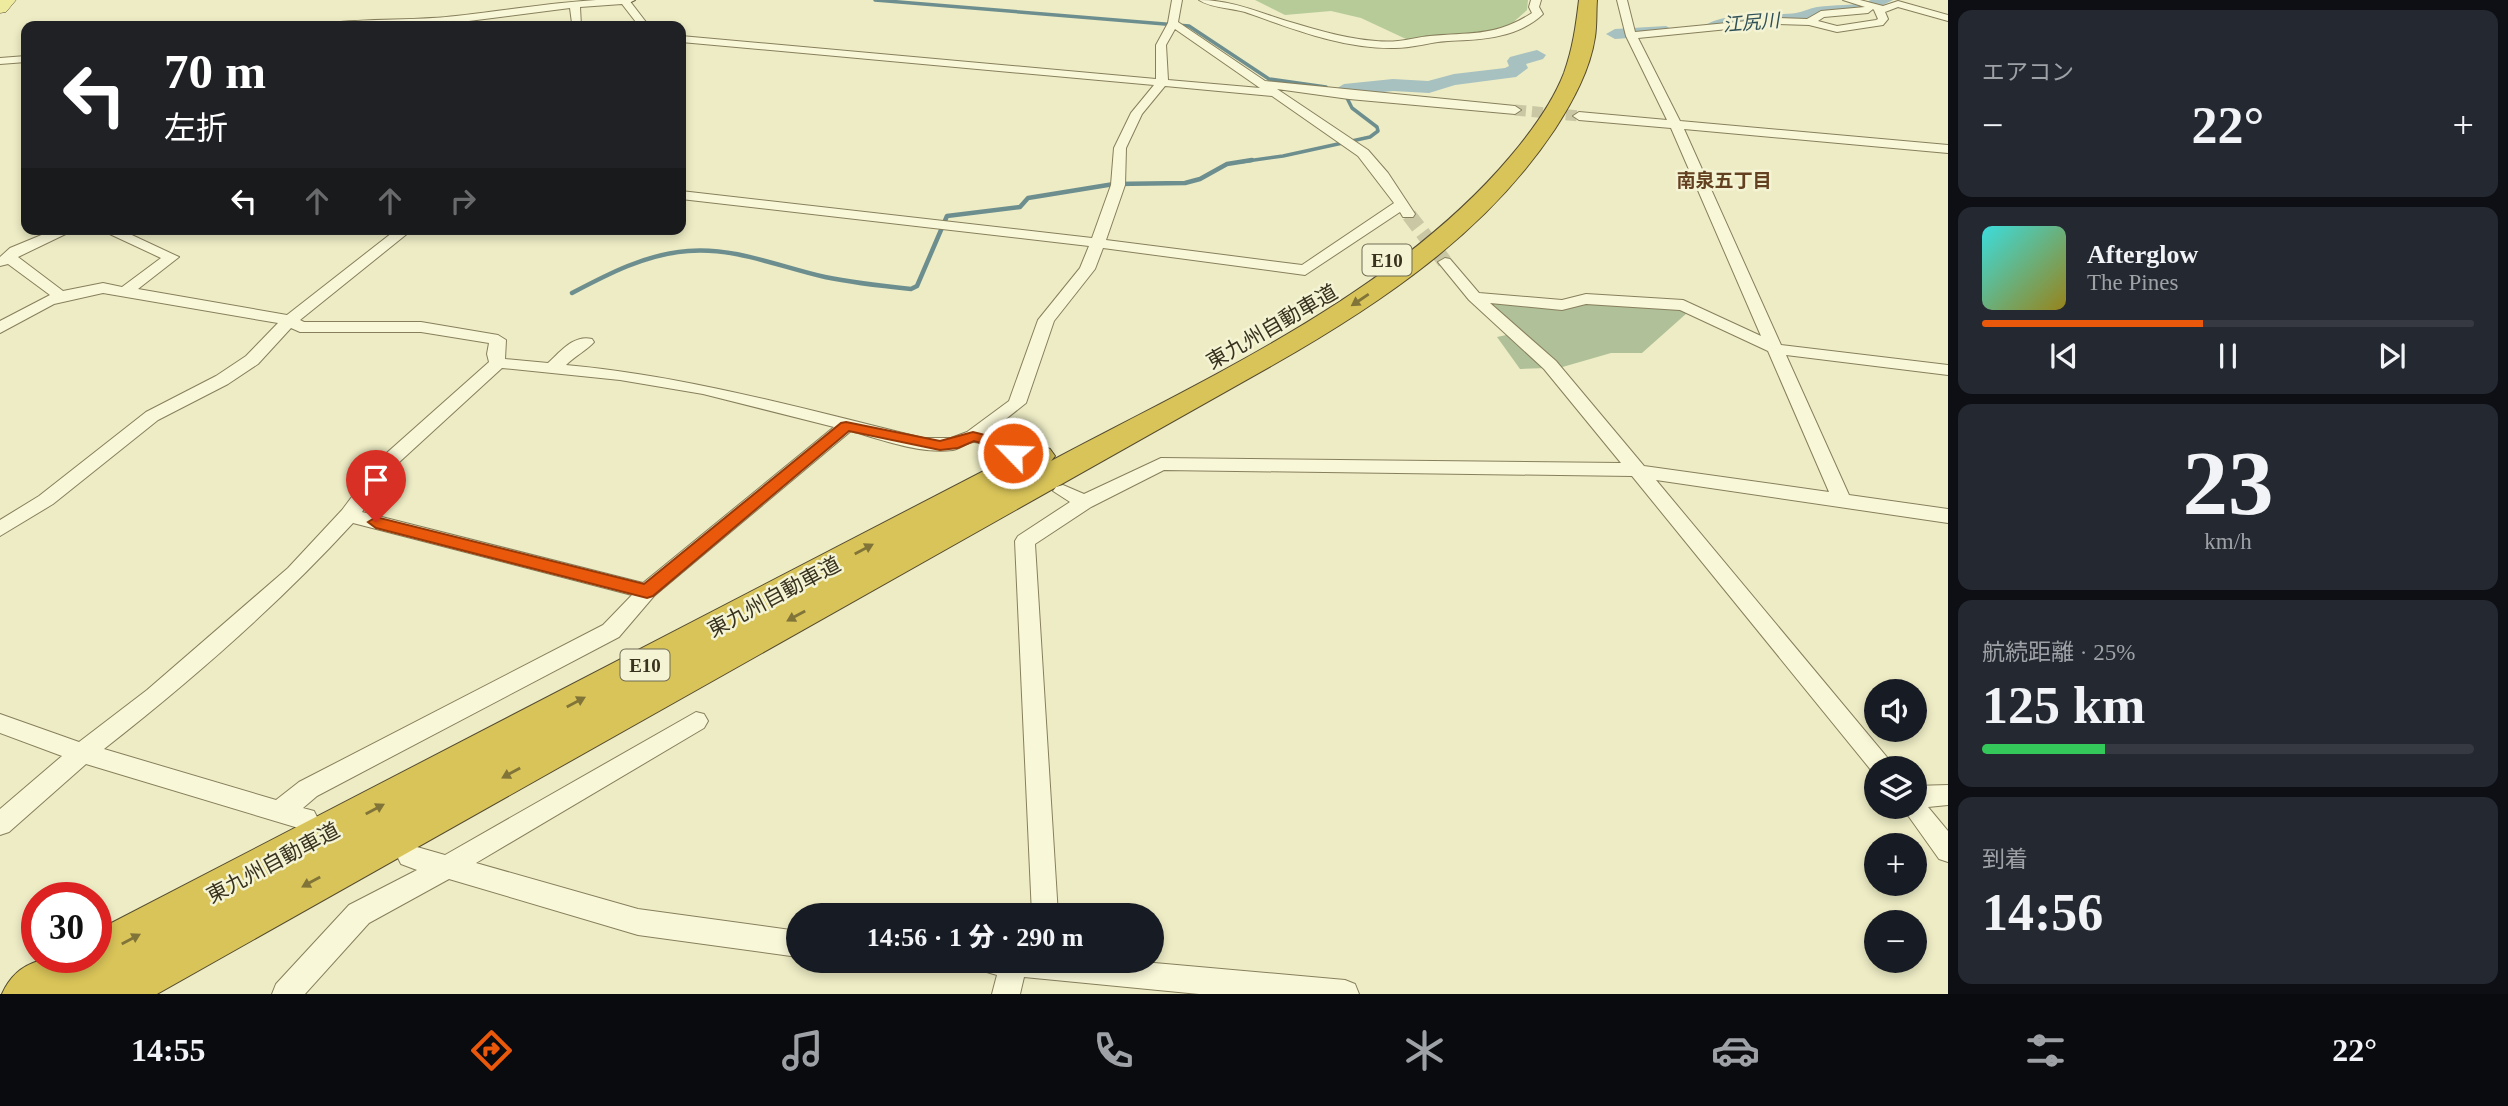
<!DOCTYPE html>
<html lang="ja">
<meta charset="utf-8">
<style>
:root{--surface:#171b24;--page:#242831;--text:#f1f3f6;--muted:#9ea1a6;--line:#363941;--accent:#ea580c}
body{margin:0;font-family:"Times New Roman","Noto Sans JP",serif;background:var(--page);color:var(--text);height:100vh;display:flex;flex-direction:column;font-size:26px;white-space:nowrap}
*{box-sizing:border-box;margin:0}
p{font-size:23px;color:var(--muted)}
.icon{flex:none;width:38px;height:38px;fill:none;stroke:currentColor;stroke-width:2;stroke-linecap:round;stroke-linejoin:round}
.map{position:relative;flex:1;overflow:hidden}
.side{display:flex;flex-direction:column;gap:10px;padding:10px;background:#0d0f14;width:560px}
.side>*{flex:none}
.top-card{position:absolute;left:21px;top:21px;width:665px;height:214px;border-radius:14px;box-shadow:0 4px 10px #0003;background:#202124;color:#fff;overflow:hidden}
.controls{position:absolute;left:1864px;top:679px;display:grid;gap:14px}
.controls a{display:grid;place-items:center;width:63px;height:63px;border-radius:50%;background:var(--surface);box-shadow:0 4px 10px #0003;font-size:35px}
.speed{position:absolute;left:21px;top:882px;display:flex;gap:14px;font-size:35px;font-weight:700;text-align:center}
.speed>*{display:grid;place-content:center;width:91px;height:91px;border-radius:50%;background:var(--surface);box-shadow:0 4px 10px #0003;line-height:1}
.speed .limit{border:10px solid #d22;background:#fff;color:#111}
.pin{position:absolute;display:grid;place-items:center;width:60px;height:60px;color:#fff;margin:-72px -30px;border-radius:50% 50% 50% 0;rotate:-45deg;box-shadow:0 0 7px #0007}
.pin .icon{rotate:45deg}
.me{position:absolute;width:77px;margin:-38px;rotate:294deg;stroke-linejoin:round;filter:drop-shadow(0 0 5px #0008)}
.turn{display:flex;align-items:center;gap:24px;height:147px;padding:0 28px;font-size:32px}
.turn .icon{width:91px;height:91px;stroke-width:2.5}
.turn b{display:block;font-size:49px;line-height:60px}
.lanes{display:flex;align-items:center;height:66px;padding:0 28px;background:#0003;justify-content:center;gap:35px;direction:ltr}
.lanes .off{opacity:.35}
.big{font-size:52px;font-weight:800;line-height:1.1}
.side .widget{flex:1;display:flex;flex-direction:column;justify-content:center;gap:10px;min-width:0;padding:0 24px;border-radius:14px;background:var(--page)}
.side .dial{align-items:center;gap:0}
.dial b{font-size:91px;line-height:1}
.song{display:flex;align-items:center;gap:21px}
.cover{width:84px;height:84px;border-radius:10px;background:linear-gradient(135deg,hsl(180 70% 55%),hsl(50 70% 35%))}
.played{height:7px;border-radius:4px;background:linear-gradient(90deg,var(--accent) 45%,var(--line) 45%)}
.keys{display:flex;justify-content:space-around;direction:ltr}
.heat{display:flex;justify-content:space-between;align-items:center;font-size:38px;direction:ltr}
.charge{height:10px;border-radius:5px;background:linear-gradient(90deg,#34c759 25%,var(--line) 0)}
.trip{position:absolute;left:786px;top:903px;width:378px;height:70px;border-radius:35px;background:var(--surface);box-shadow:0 4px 10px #0003;font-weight:800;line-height:70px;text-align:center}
.dock{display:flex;height:112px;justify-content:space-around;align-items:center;background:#090b0e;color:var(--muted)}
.dock .icon{width:49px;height:49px}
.dock .current{color:var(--accent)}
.dock b{font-size:32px;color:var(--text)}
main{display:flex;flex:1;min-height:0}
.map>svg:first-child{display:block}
</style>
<main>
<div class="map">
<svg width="1948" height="994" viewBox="0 0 1948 994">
<rect width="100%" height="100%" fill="#edecc5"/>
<!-- green -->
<path fill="#b7cb99" d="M1255,0h273l-1,10 -18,16 -32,9 -54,5 -17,-1 -45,-21 -30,-7 -46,4z"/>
<!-- cemetery -->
<path fill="#b0c098" d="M1485,303l83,5 23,-5 86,5 10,5 -45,40h-31l-52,15z
M1511,334l36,34 -27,1 -23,-32z"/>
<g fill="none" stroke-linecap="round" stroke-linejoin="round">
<!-- stream-far1 -->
<path stroke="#6d8e8e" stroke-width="3.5" d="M875,0l314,26 80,53 57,8
M1240,162l43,-6 87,-19 8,-6 -1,-4 -25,-19 -8,-16"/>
<!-- stream -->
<path stroke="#6d8e8e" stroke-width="4.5" d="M572,293c36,-19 74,-39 116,-42 47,-4 92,16 137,26 29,6 57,9 86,12l6,-3 30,-70 73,-9 8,-9 86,-14 71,-1 15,-4 27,-15 25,-4"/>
<!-- river -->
<path fill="#a7c0c0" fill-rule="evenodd" d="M1871,0h22l-26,13 -49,4 -21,6h-25l-58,8 -9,-5c14,-14 71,-10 91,-13 7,-1 14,-5 21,-6 18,-3 38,0 54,-7z
M1666,26l9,5 -3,4 -57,4 -9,-5 9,-5z
M1537,50l9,5 -3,4 -17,5 2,4 -12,9 -61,8 -26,8 -36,-2 -49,5 -10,-6 10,-6 49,-5 35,2 26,-7 51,-6 4,-2 -2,-5 3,-4z"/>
<!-- street-tunnel-far1 -->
<path stroke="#c9c7a4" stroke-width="11" stroke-dasharray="11 6" stroke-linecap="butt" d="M1515,110l64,6"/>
<!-- street-tunnel -->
<path stroke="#c9c7a4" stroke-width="15" stroke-dasharray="15 7" stroke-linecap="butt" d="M1409,215l36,47"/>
<defs>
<path id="street" d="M596,0h33l20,26h-10l-17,-22 -42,3 1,19h-17l8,-3 -2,-15 -117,15 -127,3 5,-3c42,-5 84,-2 125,-7 46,-5 92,-13 140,-16z
M1172,0h10l-4,22 87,59 250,25 6,4 -6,4 -166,-15 -72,-10 91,61 20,23 27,41 -2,3h-10l-3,-5 -95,63 -202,-27 -8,21 -41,52 -28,82 -39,31c13,4 27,8 35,19l-2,4c-18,5 -29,-15 -46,-15 -7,0 -14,7 -21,8 -34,4 -70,-10 -102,-19l-197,165 -35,41 -302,159 -14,12 11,3 4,8 -4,8 -9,3 -219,-66 -77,68 -9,3v-26l62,-53 -62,-23v-19l79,28 68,-52 141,-122 54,-58 39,-52 108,-96 -2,-8 2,-11 -68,-11h-121l-9,-4 -33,36 -30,20 -70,36 -105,84 -53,32v-16l39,-24 107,-84 70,-36 30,-20 32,-33 -175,-30 -49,11 -54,29v-12l50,-26 -42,-31 -8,2v-9l10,-9 46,-19h20l-58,28 45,34 40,-8 19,4 39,-29 -62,-29h20l60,28 -41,32 149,26 110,-86h16l-113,91 4,2h117l77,13 8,5 -1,19 43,4c12,-11 26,-29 44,-24l2,3c-6,7 -20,15 -28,23 121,11 238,44 357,73h28l16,-6 42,-31 29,-81 42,-52 9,-22 -408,-47v-8l411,47 19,-53 3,-37 17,-35 23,-28 -473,-43v-6l475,43v-34l12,-22zM1175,29l85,59 -92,-8 -2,-35zM1165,86l107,10 86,60 36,47 -92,62 -196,-25 19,-55 1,-37 16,-34zM502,368l118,12 83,14 131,33 -191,156 -281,-71 33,-46zM353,523l279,72 -29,30 -304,157 -23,18 -172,-51c88,-69 173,-143 249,-226z
M1199,0c36,0 65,15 98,24 29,9 71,20 101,17 10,-1 21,-4 32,-5 41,-4 65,1 102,-23l-3,-6 2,-7h10l-2,7 4,7c-25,24 -62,26 -95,27 -18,1 -35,7 -53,7 -52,1 -102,-19 -150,-36 -14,-4 -34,-4 -46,-12z
M1617,0h10l8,32 143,-14 29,1 14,-8 44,-4 -22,-7h17l23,6 15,-5 50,14v6l-50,-14 -13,5 3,7 -5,6 -46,7 -28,-7 -31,-1 -140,14 42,83 268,24v8l-264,-24 97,216 167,20v10l-162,-20 63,140 99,14v14l-292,-43 240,288h-20l-1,7 -243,-299 -468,-6 -73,37 -56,37 23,371h-26l-17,-374 3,-5 52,-34 -17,-11 3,-4 7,-2 21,9 77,-36 460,5 -77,-94 -75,-69 -31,-38 7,-4 5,1 29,34 83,7 24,-6 97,6 78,36 -90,-208 -92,-8 -6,-4 6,-4 88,8 -41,-84zM1873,9l1,1 4,9 -2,1 -39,6 -19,-5 6,-4 44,-4zM1490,303l72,7 24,-6 94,6 88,41 61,141 -185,-26 -88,-105z
M26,56v6l-26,2v-6z
M696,712l8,2 4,7 -4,7 -228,135 162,46 160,22v26l-160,-22 -189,-56 -80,44 -64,71h-33l4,-10 73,-79 68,-35 -16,-6 -4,-8 4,-8 9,-3 35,10z
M1948,785v20l-20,2 20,24v31l-9,-3 -37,-52h12v-21z
M976,961h156l213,19 10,4 4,10h-160l-175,-17 -4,17h-28l5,-19 -17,-5z"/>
<path id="secondary" d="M635,0l-10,5 -7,-4v-1z"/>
<path id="primary" d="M0,0h16l-10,12 -6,1z"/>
<path id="highway" d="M1579,0h18c-1,12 0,25 -2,37 -5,33 -22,64 -40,92 -70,105 -175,175 -282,236l-1116,629h-155c18,-41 56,-37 94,-37v-26l930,-482 12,-4 12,4 5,7 -4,5c156,-83 343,-167 459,-304 21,-25 42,-53 54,-84 9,-25 12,-48 15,-73z"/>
</defs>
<!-- street casing -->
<use href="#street" stroke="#877f5c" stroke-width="2"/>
<!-- secondary casing -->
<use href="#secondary" stroke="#695f3f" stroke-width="2"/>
<!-- primary casing -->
<use href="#primary" stroke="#554b30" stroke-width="1"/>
<!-- highway casing -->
<use href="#highway" stroke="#554b30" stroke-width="2"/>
<!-- street -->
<use href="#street" fill="#f8f7d8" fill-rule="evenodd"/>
<!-- secondary -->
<use href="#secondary" fill="#f8f7d8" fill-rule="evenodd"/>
<!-- primary -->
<use href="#primary" fill="#efeb9e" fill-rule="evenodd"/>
<!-- highway -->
<use href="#highway" fill="#d9c459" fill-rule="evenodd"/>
</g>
<!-- one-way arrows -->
<defs><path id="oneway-solid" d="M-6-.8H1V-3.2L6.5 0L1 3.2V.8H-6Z" transform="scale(1.75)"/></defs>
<g fill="#807439">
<use href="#oneway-solid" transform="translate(1360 300) rotate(146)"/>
<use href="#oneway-solid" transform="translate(864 549) rotate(-28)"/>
<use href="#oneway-solid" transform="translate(796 616) rotate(151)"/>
<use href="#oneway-solid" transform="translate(576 702) rotate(-28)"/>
<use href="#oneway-solid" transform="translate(511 773) rotate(151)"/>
<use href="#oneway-solid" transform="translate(375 809) rotate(-28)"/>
<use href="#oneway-solid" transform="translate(311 882) rotate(151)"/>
<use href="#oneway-solid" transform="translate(131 939) rotate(-28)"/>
</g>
<!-- route -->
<path fill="#ea580c" stroke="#983908" stroke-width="2" d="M846,422l94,19 33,-9 32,8 15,13 -7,5 -19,-11 -20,-6 -16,7 -18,2 -91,-19 -196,165 -6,2 -271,-70 -8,-6 8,-5 268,67 197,-161z"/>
<g text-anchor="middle" stroke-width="5" stroke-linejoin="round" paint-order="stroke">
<!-- far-water labels -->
<g font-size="19" font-style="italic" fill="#2f4f57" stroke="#f4f4d4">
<text transform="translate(1751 22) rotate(-5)" y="7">江尻川</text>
</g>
<!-- far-neighbourhood labels -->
<g font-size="19" font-weight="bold" fill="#634020" stroke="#f4f4d4">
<text x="1724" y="187">南泉五丁目</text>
</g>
<!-- shield labels -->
<g fill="#f4f4d4" stroke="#706c55" stroke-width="2">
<rect x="1362.5" y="244.5" width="49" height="31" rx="5"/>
<rect x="620.5" y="649.5" width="49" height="31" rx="5"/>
</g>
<g font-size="19" font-weight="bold" fill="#38321f">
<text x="1387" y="267">E10</text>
<text x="645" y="672">E10</text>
</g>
<!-- street labels -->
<g font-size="21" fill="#38321f" stroke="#f4f4d4">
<text transform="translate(1272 327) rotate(-30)" y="7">東九州自動車道</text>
<text transform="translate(774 597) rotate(-28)" y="7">東九州自動車道</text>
<text transform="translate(273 863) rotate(-28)" y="7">東九州自動車道</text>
</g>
</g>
</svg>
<div class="controls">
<a><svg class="icon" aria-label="sound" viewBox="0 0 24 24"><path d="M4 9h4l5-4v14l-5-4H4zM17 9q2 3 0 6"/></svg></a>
<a><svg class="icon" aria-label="layers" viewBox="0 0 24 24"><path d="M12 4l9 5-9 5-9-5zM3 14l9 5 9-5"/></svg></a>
<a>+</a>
<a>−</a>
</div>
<div class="speed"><div class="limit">30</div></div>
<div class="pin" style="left:376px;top:522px;background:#d93025"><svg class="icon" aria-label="arrive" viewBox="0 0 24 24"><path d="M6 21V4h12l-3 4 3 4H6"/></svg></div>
<svg class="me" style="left:1013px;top:453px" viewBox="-20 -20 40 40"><circle r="17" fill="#ea580c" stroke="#fff" stroke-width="3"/><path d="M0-11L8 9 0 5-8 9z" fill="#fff"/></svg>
<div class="trip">14:56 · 1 分 · 290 m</div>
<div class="top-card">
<div class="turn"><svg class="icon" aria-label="left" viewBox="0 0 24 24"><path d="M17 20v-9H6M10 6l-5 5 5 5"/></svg><div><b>70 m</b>左折</div></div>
<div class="lanes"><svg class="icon" aria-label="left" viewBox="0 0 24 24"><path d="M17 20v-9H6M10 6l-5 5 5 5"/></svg><svg class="icon off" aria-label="ahead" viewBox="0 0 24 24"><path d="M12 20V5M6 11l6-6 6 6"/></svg><svg class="icon off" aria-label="ahead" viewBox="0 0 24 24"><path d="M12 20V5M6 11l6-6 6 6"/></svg><svg class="icon off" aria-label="right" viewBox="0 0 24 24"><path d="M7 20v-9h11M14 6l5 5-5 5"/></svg></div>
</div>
</div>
<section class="side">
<div class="widget"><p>エアコン</p>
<div class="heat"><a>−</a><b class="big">22°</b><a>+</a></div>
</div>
<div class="widget">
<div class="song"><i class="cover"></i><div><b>Afterglow</b><p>The Pines</p></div></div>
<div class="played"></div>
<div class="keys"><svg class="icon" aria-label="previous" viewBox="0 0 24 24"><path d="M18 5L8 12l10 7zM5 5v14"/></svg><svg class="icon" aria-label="pause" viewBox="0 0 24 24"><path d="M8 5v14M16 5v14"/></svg><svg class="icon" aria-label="next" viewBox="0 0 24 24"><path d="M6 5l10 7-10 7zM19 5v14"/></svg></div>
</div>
<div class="widget dial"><b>23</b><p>km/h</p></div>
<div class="widget"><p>航続距離 · 25%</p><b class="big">125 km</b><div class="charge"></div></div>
<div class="widget"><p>到着</p><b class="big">14:56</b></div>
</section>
</main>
<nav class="dock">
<b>14:55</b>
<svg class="icon current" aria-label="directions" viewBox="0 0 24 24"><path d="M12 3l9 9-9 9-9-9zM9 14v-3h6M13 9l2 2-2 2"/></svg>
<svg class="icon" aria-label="music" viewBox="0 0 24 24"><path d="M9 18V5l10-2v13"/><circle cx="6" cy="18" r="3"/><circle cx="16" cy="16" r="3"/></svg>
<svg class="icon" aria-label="phone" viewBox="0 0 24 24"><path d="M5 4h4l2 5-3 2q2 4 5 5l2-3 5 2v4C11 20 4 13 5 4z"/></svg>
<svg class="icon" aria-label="climate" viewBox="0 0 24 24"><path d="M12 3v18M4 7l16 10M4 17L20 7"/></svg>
<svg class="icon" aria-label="car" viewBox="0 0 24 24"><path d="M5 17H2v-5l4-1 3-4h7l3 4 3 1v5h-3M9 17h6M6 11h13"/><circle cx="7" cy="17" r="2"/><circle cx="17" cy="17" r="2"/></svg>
<svg class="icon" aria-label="filters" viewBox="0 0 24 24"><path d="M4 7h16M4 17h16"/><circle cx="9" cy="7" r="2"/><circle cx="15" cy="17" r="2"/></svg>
<b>22°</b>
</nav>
